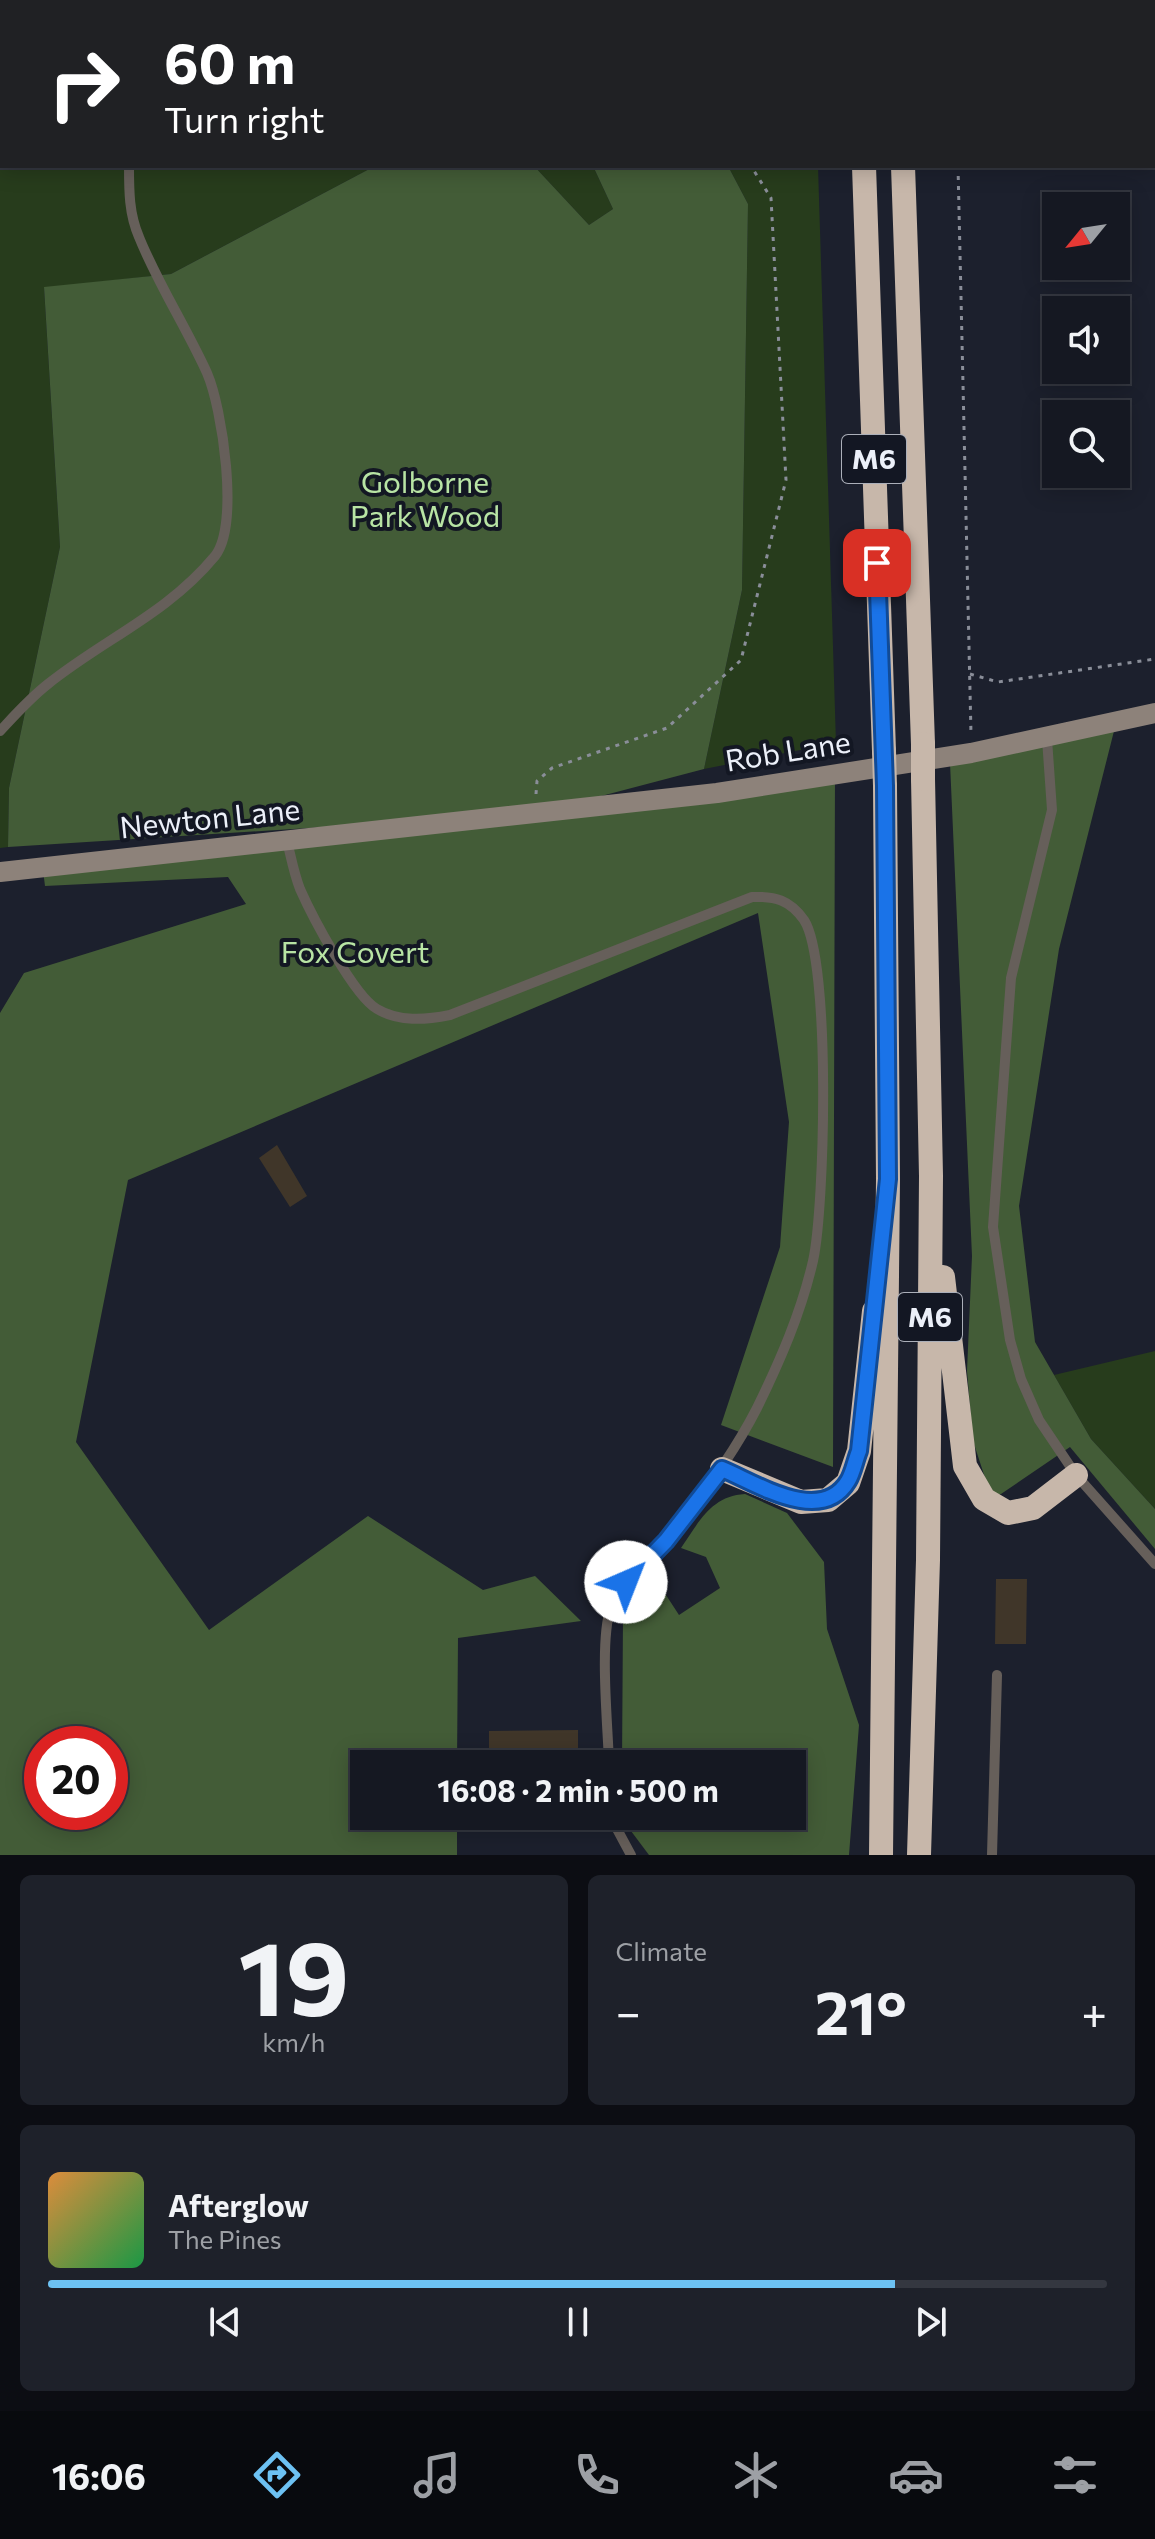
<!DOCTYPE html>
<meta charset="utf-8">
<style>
:root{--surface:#151822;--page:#1e212a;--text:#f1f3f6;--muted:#9da0a5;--line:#343740;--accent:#6dc2f3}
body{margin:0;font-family:Commissioner,sans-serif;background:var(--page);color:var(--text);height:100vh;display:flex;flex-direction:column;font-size:30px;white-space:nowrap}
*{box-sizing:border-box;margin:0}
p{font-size:26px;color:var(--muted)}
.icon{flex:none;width:44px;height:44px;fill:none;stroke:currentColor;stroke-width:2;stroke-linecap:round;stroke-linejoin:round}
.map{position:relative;height:1855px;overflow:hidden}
.details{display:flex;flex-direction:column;gap:20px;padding:20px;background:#0c0d13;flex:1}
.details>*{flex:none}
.guide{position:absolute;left:0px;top:0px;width:1156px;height:168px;box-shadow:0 4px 20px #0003,0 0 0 2px var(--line);background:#202124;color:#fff;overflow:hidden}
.needle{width:52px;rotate:240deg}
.controls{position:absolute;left:1042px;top:192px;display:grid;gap:16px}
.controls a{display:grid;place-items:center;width:88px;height:88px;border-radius:0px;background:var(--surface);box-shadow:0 4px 20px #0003,0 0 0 2px var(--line);font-size:40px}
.speed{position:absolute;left:24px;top:1726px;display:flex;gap:16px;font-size:40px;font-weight:700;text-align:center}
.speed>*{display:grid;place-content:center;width:104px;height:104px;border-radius:50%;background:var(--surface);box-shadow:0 4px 20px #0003,0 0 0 2px var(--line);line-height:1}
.speed .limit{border:12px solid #d22;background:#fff;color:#111}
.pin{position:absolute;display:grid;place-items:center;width:68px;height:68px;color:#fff;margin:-34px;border-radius:16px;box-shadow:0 4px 12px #0006}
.me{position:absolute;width:88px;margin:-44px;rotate:44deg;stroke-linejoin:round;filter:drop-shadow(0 0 6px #0008)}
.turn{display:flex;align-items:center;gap:28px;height:168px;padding:0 32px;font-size:36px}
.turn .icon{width:104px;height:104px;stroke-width:2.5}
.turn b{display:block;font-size:56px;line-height:68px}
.big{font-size:60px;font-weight:700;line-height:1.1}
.details .tile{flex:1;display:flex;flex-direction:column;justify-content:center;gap:12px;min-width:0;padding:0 28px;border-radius:12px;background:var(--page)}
.details .dial{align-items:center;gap:0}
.dial b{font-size:104px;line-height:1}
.song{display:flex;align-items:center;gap:24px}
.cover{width:96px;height:96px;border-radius:12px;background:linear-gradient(135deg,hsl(30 70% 55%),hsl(140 70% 35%))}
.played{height:8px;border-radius:4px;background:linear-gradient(90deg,var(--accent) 80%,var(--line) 80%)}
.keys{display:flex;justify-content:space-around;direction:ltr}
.heat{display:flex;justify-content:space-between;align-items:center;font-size:44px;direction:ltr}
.details .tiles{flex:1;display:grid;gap:20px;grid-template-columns:1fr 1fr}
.tile:last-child{grid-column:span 2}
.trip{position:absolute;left:350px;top:1750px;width:456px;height:80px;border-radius:0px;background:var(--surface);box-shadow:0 4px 20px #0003,0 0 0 2px var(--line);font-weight:700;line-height:80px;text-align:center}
.menu{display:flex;height:128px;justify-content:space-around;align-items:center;background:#080a0e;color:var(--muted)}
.menu .icon{width:56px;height:56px}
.menu .selected{color:var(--accent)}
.menu b{font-size:36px;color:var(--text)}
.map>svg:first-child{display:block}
</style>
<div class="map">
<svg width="1155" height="1855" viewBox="0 0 1155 1855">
<rect width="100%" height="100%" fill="#1c202d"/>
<!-- green -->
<path fill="#273c1c" d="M0,0l516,2h-514v164h373l-204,108 -127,14 16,259 -51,241 -1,59 -8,1z
M534,166h59l20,43 -24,16z
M728,166h90l18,577 -132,26 38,-179 6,-386z
M1155,1351v158l-64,-70 -37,-64z"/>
<!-- forest -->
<path fill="#435c37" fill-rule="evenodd" d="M375,166h159l55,59 24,-16 -20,-43h135l20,38 -6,386 -38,179 -156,41 287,-40 -2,697 -112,-42 59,-178 9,-125 -31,-209 -630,267 -52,262 133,188 159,-114 115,74 52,-14 46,45 -123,17 -1,126h-93v52h93v39h-457v-842l24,-40 222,-69 -18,-27 -183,9 -2,-16 455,-54 -490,31 1,-59 51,-241 -16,-260 127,-13zM42,1744h68v68h-68z
M1114,731l-55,218 -40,257 16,136 56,97 64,70v40l-85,-102 -69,47 -10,2 -18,-55 -6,-70 5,-115 -22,-493z
M745,1494l42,19 37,49 3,67 32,96 -10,130h-200l-18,-24 -6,-15h167v-52h-170l1,-148 20,-27 23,6 13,20 41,-27 -14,-31 -25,-9c18,-26 30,-52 64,-54z"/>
<!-- building -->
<path fill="#403629" d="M277,1145l30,51 -17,11 -31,-49z
M996,1579h31l-1,65h-31z
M578,1730v34h-89v-33z"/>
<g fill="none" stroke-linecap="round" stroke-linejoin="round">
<!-- path -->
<path stroke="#8a8e99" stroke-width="3" stroke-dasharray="4 6" stroke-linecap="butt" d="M658,0l3,2
M954,0v2
M958,166l13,568
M970,674l28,8 157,-23
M536,794l1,-13 15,-13 115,-40 74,-68 45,-180 -15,-282 -20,-32"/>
<!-- lane -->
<path stroke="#665f5a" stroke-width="10" d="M90,0l1,2
M118,0v2
M0,731c15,-16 30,-33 48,-47 56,-45 119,-70 167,-128 25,-31 7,-149 -8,-183 -21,-46 -49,-89 -68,-136 -10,-23 -10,-46 -10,-71
M1047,739l5,71 -41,168 -18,249 17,113 11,39 18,41 37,55 79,89
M287,841c4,16 7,33 13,48 12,27 54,107 77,120 22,13 48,11 73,6l302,-118c23,-1 38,3 52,23 27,41 21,287 9,341 -12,52 -33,100 -56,147 -24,47 -55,89 -89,130 -19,23 -46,41 -57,69 -12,33 -3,119 -2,157
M610,1816l21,39
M992,1855l5,-180"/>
<!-- secondary -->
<path stroke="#8d827a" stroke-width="20" d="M0,872l717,-79 254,-40 184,-40"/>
<!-- highway -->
<path stroke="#c7b7aa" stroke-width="24" d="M859,0v2
M897,0l1,2
M864,166l20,585
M903,166l20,578
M943,1277l22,189 19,33 24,14 25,-5 43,-33
M722,1469l79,33 27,-2 20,-17 11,-32 15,-140
M881,1855l7,-676 -3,-393
M919,1855l9,-295 3,-384 -8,-397"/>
<!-- highway-bridge -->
<path stroke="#c7b7aa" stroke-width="24" d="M923,744v35
M884,751l1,35"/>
</g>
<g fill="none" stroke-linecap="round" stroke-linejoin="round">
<defs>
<path id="route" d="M626,1582l40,-41 56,-72c34,14 99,57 126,12 5,-8 7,-20 11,-30l29,-272 -3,-393 -8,-223"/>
</defs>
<!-- route casing -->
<use href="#route" stroke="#114b97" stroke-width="20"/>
<!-- route -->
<use href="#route" stroke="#1a73e8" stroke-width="14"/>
</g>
<g text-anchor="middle" stroke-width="8" stroke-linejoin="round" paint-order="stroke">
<!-- shield labels -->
<g fill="#131723" stroke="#abafb9" stroke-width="2">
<rect x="842" y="435" width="64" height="48" rx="6"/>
<rect x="898" y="1293" width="64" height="48" rx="6"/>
</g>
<g font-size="28" font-weight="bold" fill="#ecf0f9">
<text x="874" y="469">M6</text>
<text x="930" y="1327">M6</text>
</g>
<!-- park labels -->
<g font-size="30" fill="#b8e4a4" stroke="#131723">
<text x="425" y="493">Golborne<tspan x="425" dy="34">Park Wood</tspan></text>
<text x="355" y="963">Fox Covert</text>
</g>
<!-- street labels -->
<g font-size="30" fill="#ecf0f9" stroke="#131723">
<text transform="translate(788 752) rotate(-9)" y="10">Rob Lane</text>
<text transform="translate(210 819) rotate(-6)" y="10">Newton Lane</text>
</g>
</g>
</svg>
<div class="controls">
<a><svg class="needle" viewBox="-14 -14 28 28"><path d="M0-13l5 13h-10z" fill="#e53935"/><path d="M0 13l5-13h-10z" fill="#9da0a5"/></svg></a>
<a><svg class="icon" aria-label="sound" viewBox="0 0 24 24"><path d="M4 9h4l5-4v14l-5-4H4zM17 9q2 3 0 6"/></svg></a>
<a><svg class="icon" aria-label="search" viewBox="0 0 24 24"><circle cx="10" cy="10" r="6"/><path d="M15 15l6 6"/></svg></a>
</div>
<div class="speed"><div class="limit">20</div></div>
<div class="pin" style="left:877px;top:563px;background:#d93025"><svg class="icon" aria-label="arrive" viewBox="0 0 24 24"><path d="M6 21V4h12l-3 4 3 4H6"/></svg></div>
<svg class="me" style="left:626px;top:1582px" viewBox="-20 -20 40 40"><circle r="19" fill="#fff"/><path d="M0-13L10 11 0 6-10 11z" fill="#1a73e8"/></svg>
<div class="trip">16:08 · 2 min · 500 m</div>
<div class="guide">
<div class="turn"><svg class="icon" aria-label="right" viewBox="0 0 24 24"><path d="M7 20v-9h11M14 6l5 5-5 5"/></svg><div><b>60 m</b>Turn right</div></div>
</div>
</div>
<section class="details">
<div class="tiles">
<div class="tile dial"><b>19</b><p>km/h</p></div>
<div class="tile"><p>Climate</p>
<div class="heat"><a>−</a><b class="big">21°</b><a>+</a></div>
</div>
<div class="tile">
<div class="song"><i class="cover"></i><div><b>Afterglow</b><p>The Pines</p></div></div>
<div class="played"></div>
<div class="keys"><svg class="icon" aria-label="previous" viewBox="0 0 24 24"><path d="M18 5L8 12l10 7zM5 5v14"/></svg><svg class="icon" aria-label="pause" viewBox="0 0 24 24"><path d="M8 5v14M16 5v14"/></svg><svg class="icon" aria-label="next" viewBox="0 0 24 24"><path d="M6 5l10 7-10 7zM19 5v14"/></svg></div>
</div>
</div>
</section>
<nav class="menu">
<b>16:06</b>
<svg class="icon selected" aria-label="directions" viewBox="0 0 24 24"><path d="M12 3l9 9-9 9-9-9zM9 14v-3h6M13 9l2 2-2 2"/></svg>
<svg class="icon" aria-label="music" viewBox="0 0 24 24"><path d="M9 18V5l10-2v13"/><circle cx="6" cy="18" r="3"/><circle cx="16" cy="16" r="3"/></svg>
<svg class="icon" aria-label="phone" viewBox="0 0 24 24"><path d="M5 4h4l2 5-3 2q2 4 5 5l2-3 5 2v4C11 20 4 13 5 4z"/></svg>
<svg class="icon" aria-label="climate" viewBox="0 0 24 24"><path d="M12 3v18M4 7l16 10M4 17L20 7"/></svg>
<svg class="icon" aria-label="car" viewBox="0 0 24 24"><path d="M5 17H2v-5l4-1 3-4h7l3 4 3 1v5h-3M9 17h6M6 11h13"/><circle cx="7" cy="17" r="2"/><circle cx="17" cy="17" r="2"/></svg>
<svg class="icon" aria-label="filters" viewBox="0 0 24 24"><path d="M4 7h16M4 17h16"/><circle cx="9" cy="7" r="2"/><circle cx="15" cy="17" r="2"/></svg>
</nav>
